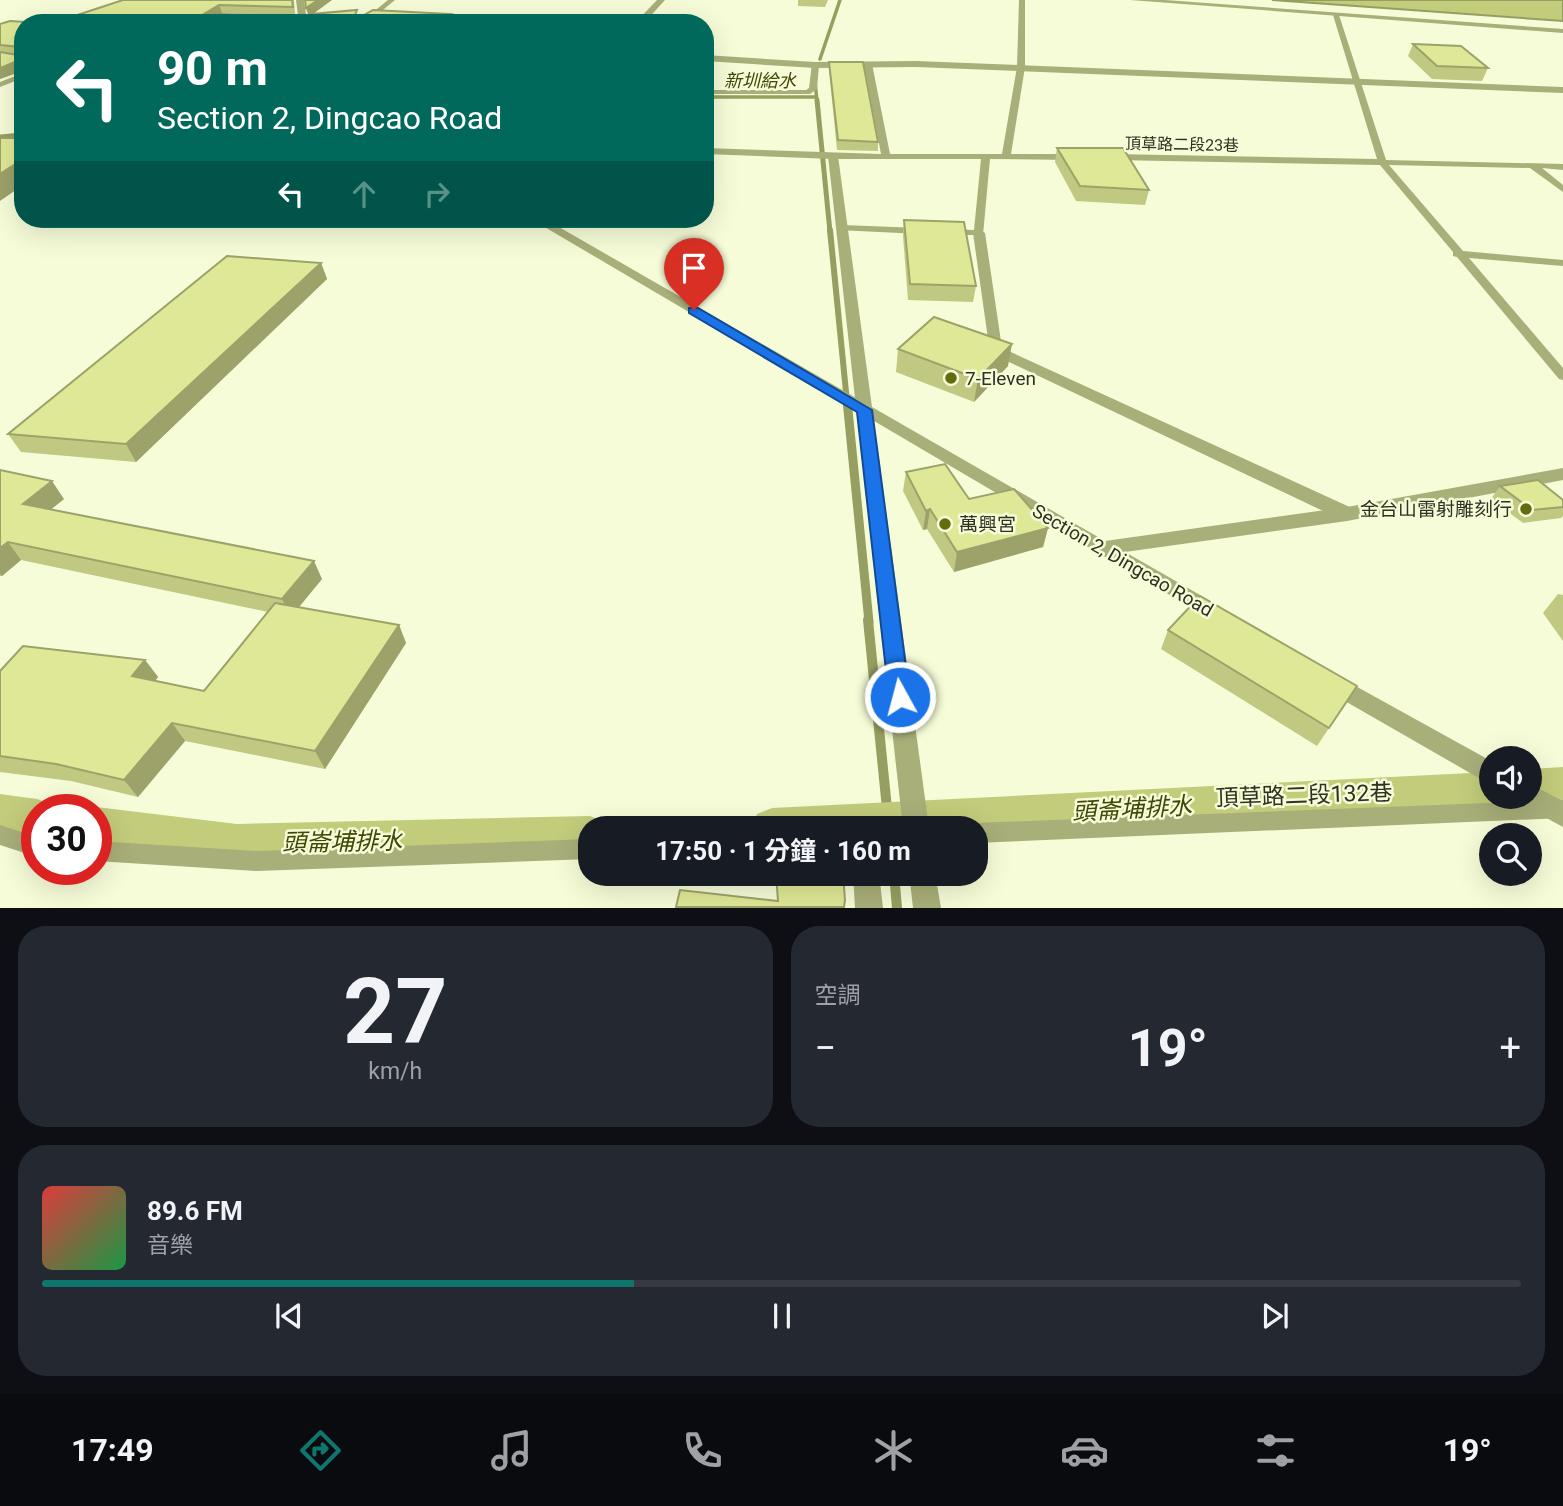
<!DOCTYPE html>
<html lang="zh-TW">
<meta charset="utf-8">
<style>
:root{--surface:#171b24;--page:#242831;--text:#f1f3f6;--muted:#9ea1a6;--line:#363941;--accent:#0f766e}
body{margin:0;font-family:Roboto,"Noto Sans TC",sans-serif;background:var(--page);color:var(--text);height:100vh;display:flex;flex-direction:column;font-size:26px;white-space:nowrap}
*{box-sizing:border-box;margin:0}
p{font-size:23px;color:var(--muted)}
.icon{flex:none;width:38px;height:38px;fill:none;stroke:currentColor;stroke-width:2;stroke-linecap:round;stroke-linejoin:round}
.map{position:relative;height:908px;overflow:hidden}
.sheet{display:flex;flex-direction:column;gap:18px;padding:18px;background:#0d0f14;flex:1}
.sheet>*{flex:none}
.hud{position:absolute;left:14px;top:14px;width:700px;height:214px;border-radius:28px;box-shadow:0 7px 28px #0002;background:#00695c;color:#fff;overflow:hidden}
.tools{position:absolute;left:1479px;top:746px;display:grid;gap:14px}
.tools a{display:grid;place-items:center;width:63px;height:63px;border-radius:50%;background:var(--surface);box-shadow:0 7px 28px #0002;font-size:35px}
.speed{position:absolute;left:21px;top:794px;display:flex;gap:14px;font-size:35px;font-weight:700;text-align:center}
.speed>*{display:grid;place-content:center;width:91px;height:91px;border-radius:50%;background:var(--surface);box-shadow:0 7px 28px #0002;line-height:1}
.speed .limit{border:10px solid #d22;background:#fff;color:#111}
.pin{position:absolute;display:grid;place-items:center;width:60px;height:60px;color:#fff;margin:-72px -30px;border-radius:50% 50% 50% 0;rotate:-45deg;box-shadow:0 0 7px #0007}
.pin .icon{rotate:45deg}
.me{position:absolute;width:77px;margin:-38px;rotate:353deg;stroke-linejoin:round;filter:drop-shadow(0 0 5px #0008)}
.turn{display:flex;align-items:center;gap:24px;height:147px;padding:0 28px;font-size:32px}
.turn .icon{width:91px;height:91px;stroke-width:2.5}
.turn b{display:block;font-size:49px;line-height:60px}
.lanes{display:flex;align-items:center;height:66px;padding:0 28px;background:#0003;justify-content:center;gap:35px;direction:ltr}
.lanes .off{opacity:.35}
.big{font-size:52px;font-weight:700;line-height:1.1}
.sheet .tile{flex:1;display:flex;flex-direction:column;justify-content:center;gap:10px;min-width:0;padding:0 24px;border-radius:28px;background:var(--page)}
.sheet .dial{align-items:center;gap:0}
.dial b{font-size:91px;line-height:1}
.song{display:flex;align-items:center;gap:21px}
.cover{width:84px;height:84px;border-radius:10px;background:linear-gradient(135deg,hsl(0 70% 55%),hsl(140 70% 35%))}
.played{height:7px;border-radius:4px;background:linear-gradient(90deg,var(--accent) 40%,var(--line) 40%)}
.keys{display:flex;justify-content:space-around;direction:ltr}
.heat{display:flex;justify-content:space-between;align-items:center;font-size:38px;direction:ltr}
.sheet .tiles{flex:1;display:grid;gap:18px;grid-template-columns:1fr 1fr}
.tile:last-child{grid-column:span 2}
.trip{position:absolute;left:578px;top:816px;width:410px;height:70px;border-radius:28px;background:var(--surface);box-shadow:0 7px 28px #0002;font-weight:700;line-height:70px;text-align:center}
.tab-bar{display:flex;height:112px;justify-content:space-around;align-items:center;background:#090b0e;color:var(--muted)}
.tab-bar .icon{width:49px;height:49px}
.tab-bar .selected{color:var(--accent)}
.tab-bar b{font-size:32px;color:var(--text)}
.map>svg:first-child{display:block}
</style>
<div class="map">
<svg width="1563" height="908" viewBox="0 0 1563 908">
<rect width="100%" height="100%" fill="#f6fcd7"/>
<!-- water -->
<path fill="#c3cc7b" stroke="#979e61" stroke-width="2" d="M1272,0h291v21z"/>
<g fill="none" stroke-linecap="round" stroke-linejoin="round">
<!-- stream-far4 -->
<path stroke="#979e61" stroke-width="3.5" d="M820,59l20,-59
M815,82l2,19
M705,97h109"/>
<!-- stream-far3 -->
<path stroke="#979e61" stroke-width="5" d="M817,100l13,132
M0,137l23,-2"/>
<!-- stream-far2 -->
<path stroke="#979e61" stroke-width="6" d="M830,230l17,172"/>
<!-- stream-far1 -->
<path stroke="#979e61" stroke-width="9" d="M847,400l22,222"/>
<!-- stream -->
<path stroke="#979e61" stroke-width="10" d="M868,620l21,208
M894,873l3,35"/>
<!-- canal -->
<path fill="#c3cc7b" fill-rule="evenodd" d="M1563,767v36l-33,2 -14,-5 -2,-4h16v-27z
M1491,772v24h17l-3,7 -14,5 -516,28v-8h-224l6,-14 15,-6z
M0,794l37,5 14,5 3,6h-17v27l-37,-5z
M96,807l141,17 353,-8 15,6 2,6h-17v28l-353,8 -141,-18v-36h-10z"/>
<!-- service -->
<path fill="#a9af79" fill-rule="evenodd" d="M388,0h7l-28,23h-7z
M1019,0h6v67l-14,87h64l4,3 -4,3 -85,-1 -7,76h-35l-5,-3 5,-3 26,1 7,-71h-148l-128,-5v-6l176,6 -17,-90 4,-2 4,2 18,90h112l15,-87z
M1336,13l3,2 47,145 177,4v6l-21,-2 21,17v7l-33,-24 -141,-3 74,86 100,9v6l-94,-8 94,110v12l-4,-1 -102,-122 -4,-1v-4l-73,-87 -267,-5 -4,-3 4,-3 264,5 -44,-144z
M812,63l7,2 -2,24 -7,5h-105v-4h101l3,-2z
M23,73v5l-23,9v-5z
M842,225l78,3 5,3 -5,3 -82,-4 -1,-2z
M1563,800v18l-588,25v-15h-8l8,-5z
M0,825l37,12v20l-37,-12z
M590,839v20l-333,12 -161,-10v-20l161,10z"/>
<!-- minor -->
<path fill="#a9af79" fill-rule="evenodd" d="M657,0h8l-21,23h-9z
M1130,0h35l398,29v4z
M705,55l110,7 101,-1 647,26v6l-647,-26 -101,1 -110,-7z
M833,153l5,3 91,672h-26l-75,-672z
M979,229l6,4 17,115 352,161 2,5 -2,5h-14l-350,-166 -17,-120z
M853,873h26l4,35h-28z
M909,873h26l6,35h-28z"/>
<!-- tertiary -->
<path fill="#a9af79" fill-rule="evenodd" d="M296,0h8l3,23h-8z
M531,219h14l560,322 242,-34 216,-39v12l-216,41 -222,31 96,55 4,6 -4,6 -7,2z
M1332,673l159,88v24l-167,-96 -3,-7 3,-7z
M1530,784l33,17v26l-42,-23 -3,-8h12z"/>
</g>
<!-- wall -->
<path fill="#c0c881" d="M123,0h171l1,15 -73,-2 -169,10z
M798,0h30l-3,7 -27,-1z
M23,23v48l-23,8v-55z
M1413,44l75,24 -6,13 -50,-2 -24,-23z
M829,62l49,80v9l-41,-1 -8,-80z
M1057,148l92,42 -4,15 -69,-4 -21,-39z
M904,220l72,66 -3,16 -65,-2 -5,-64z
M321,263l6,16 -191,183 -115,-10 -13,-18z
M898,349l110,17 -34,36 -78,-30z
M0,470l64,29 -14,11 272,69 -24,28 101,18 7,18 -81,126 -140,-28 -47,56 -67,-16 -71,-9v-101l145,-11 13,17 -3,4 49,10 64,-79 -247,-52 -19,16h-2z
M906,472l63,27 79,29 -5,19 -89,25 -27,-43 -4,1 -20,-39z
M1500,486l63,14v16l-2,2 -38,5 -32,-24z
M1558,594l5,1v46l-20,-28z
M1168,630l189,56 -40,60 -156,-97z"/>
<!-- shaded-wall -->
<path fill="#9ca269" d="M318,0h14l-23,17 -3,-9z
M219,5l3,8 -14,9 -4,-8z
M451,14l2,9h-15z
M295,16l2,7h-11z
M17,61l5,10 -22,8v-11z
M707,88l1,13 -3,6v-14z
M23,159v26l-23,16v-27z
M321,263l6,16 -191,183 -10,-18z
M1012,344l-4,22 -34,36 4,-23z
M52,481l12,18 -29,23 -12,-18z
M930,509l-3,20 -4,1 3,-19z
M1048,528l-5,19 -89,25 3,-20z
M8,542l13,18 -19,16 -2,-2v-26z
M314,561l8,18 -31,38 -9,-18z
M399,625l7,18 -81,126 -10,-18z
M145,660l13,17 -13,17 -13,-18z
M172,723l13,18 -47,56 -14,-17z"/>
<!-- building -->
<path fill="#dfe896" stroke="#9ca269" stroke-width="2" d="M123,0h169l1,7 -74,-2 -15,9 3,3 13,-3 75,2 -9,7h-233z
M305,0h13l-12,8z
M357,10l-2,5h9l9,-5 78,4 -13,9h-126v-9z
M10,21l31,2h-18v39l-2,1 -4,-2 -17,7v-16l18,3 2,-8 -20,-2v-21z
M1413,44l48,2 27,22 -51,-2z
M829,62h34l15,80 -40,-2z
M0,138h23v21l-23,15z
M1057,148h66l26,42 -69,-4z
M904,220l60,2 12,64 -66,-2z
M227,256l94,7 -195,181 -118,-10z
M934,317l78,27 -34,35 -80,-30z
M945,464l24,35 45,-10 34,39 -91,24 -27,-43 -4,2 -20,-39z
M0,470l52,11 -29,23 291,57 -32,38 -274,-57 -8,6z
M1538,480l25,20v7l-31,3 -32,-24z
M1200,596l157,90 -28,42 -161,-98z
M275,603l124,22 -84,126 -143,-28 -48,57 -68,-16 -56,-8v-85l23,-25 122,14 -13,16 72,15z
M776,873h67l2,27 -1,7h-168l4,-17 98,11z"/>
<!-- route -->
<path fill="#1a73e8" stroke="#114b97" stroke-width="2" d="M689,308h9l174,102 38,287 -3,6 -7,3 -8,-3 -3,-6 -32,-285 -168,-99z"/>
<!-- markers -->
<g fill="#656b0f" stroke="#f6fcd7" stroke-width="2.5">
<circle cx="951" cy="378" r="7"/>
<circle cx="1526" cy="509" r="7"/>
<circle cx="945" cy="524" r="7"/>
</g>
<g text-anchor="middle" stroke-width="5" stroke-linejoin="round" paint-order="stroke">
<!-- far-street labels -->
<g font-size="16" fill="#2f3123" stroke="#f6fcd7">
<text transform="translate(1182 144) rotate(1)" y="6">頂草路二段23巷</text>
</g>
<!-- far-water labels -->
<g font-size="18" font-style="italic" fill="#424606" stroke="#f6fcd7">
<text x="760" y="87">新圳給水</text>
</g>
<!-- poi labels -->
<g font-size="19" fill="#2f3123" stroke="#f6fcd7" text-anchor="start">
<text x="965" y="385">7-Eleven</text>
<text x="1512" y="516" text-anchor="end">金台山雷射雕刻行</text>
<text x="959" y="531">萬興宮</text>
</g>
<!-- street labels -->
<g font-size="19" fill="#2f3123" stroke="#f6fcd7">
<text transform="translate(1123 560) rotate(30)" y="7">Section 2, Dingcao Road</text>
</g>
<!-- near-street labels -->
<g font-size="23" fill="#2f3123" stroke="#f6fcd7">
<text transform="translate(1304 795) rotate(-2)" y="8">頂草路二段132巷</text>
</g>
<!-- near-water labels -->
<g font-size="24" font-style="italic" fill="#424606" stroke="#f6fcd7">
<text transform="translate(1132 809) rotate(-3)" y="8">頭崙埔排水</text>
<text transform="translate(342 842) rotate(-1)" y="8">頭崙埔排水</text>
</g>
</g>
</svg>
<div class="tools">
<a><svg class="icon" aria-label="sound" viewBox="0 0 24 24"><path d="M4 9h4l5-4v14l-5-4H4zM17 9q2 3 0 6"/></svg></a>
<a><svg class="icon" aria-label="search" viewBox="0 0 24 24"><circle cx="10" cy="10" r="6"/><path d="M15 15l6 6"/></svg></a>
</div>
<div class="speed"><div class="limit">30</div></div>
<div class="pin" style="left:694px;top:310px;background:#d93025"><svg class="icon" aria-label="arrive" viewBox="0 0 24 24"><path d="M6 21V4h12l-3 4 3 4H6"/></svg></div>
<svg class="me" style="left:900px;top:697px" viewBox="-20 -20 40 40"><circle r="17" fill="#1a73e8" stroke="#fff" stroke-width="3"/><path d="M0-11L8 9 0 5-8 9z" fill="#fff"/></svg>
<div class="trip">17:50 · 1 分鐘 · 160 m</div>
<div class="hud">
<div class="turn"><svg class="icon" aria-label="left" viewBox="0 0 24 24"><path d="M17 20v-9H6M10 6l-5 5 5 5"/></svg><div><b>90 m</b>Section 2, Dingcao Road</div></div>
<div class="lanes"><svg class="icon" aria-label="left" viewBox="0 0 24 24"><path d="M17 20v-9H6M10 6l-5 5 5 5"/></svg><svg class="icon off" aria-label="ahead" viewBox="0 0 24 24"><path d="M12 20V5M6 11l6-6 6 6"/></svg><svg class="icon off" aria-label="right" viewBox="0 0 24 24"><path d="M7 20v-9h11M14 6l5 5-5 5"/></svg></div>
</div>
</div>
<section class="sheet">
<div class="tiles">
<div class="tile dial"><b>27</b><p>km/h</p></div>
<div class="tile"><p>空調</p>
<div class="heat"><a>−</a><b class="big">19°</b><a>+</a></div>
</div>
<div class="tile">
<div class="song"><i class="cover"></i><div><b>89.6 FM</b><p>音樂</p></div></div>
<div class="played"></div>
<div class="keys"><svg class="icon" aria-label="previous" viewBox="0 0 24 24"><path d="M18 5L8 12l10 7zM5 5v14"/></svg><svg class="icon" aria-label="pause" viewBox="0 0 24 24"><path d="M8 5v14M16 5v14"/></svg><svg class="icon" aria-label="next" viewBox="0 0 24 24"><path d="M6 5l10 7-10 7zM19 5v14"/></svg></div>
</div>
</div>
</section>
<nav class="tab-bar">
<b>17:49</b>
<svg class="icon selected" aria-label="directions" viewBox="0 0 24 24"><path d="M12 3l9 9-9 9-9-9zM9 14v-3h6M13 9l2 2-2 2"/></svg>
<svg class="icon" aria-label="music" viewBox="0 0 24 24"><path d="M9 18V5l10-2v13"/><circle cx="6" cy="18" r="3"/><circle cx="16" cy="16" r="3"/></svg>
<svg class="icon" aria-label="phone" viewBox="0 0 24 24"><path d="M5 4h4l2 5-3 2q2 4 5 5l2-3 5 2v4C11 20 4 13 5 4z"/></svg>
<svg class="icon" aria-label="climate" viewBox="0 0 24 24"><path d="M12 3v18M4 7l16 10M4 17L20 7"/></svg>
<svg class="icon" aria-label="car" viewBox="0 0 24 24"><path d="M5 17H2v-5l4-1 3-4h7l3 4 3 1v5h-3M9 17h6M6 11h13"/><circle cx="7" cy="17" r="2"/><circle cx="17" cy="17" r="2"/></svg>
<svg class="icon" aria-label="filters" viewBox="0 0 24 24"><path d="M4 7h16M4 17h16"/><circle cx="9" cy="7" r="2"/><circle cx="15" cy="17" r="2"/></svg>
<b>19°</b>
</nav>
